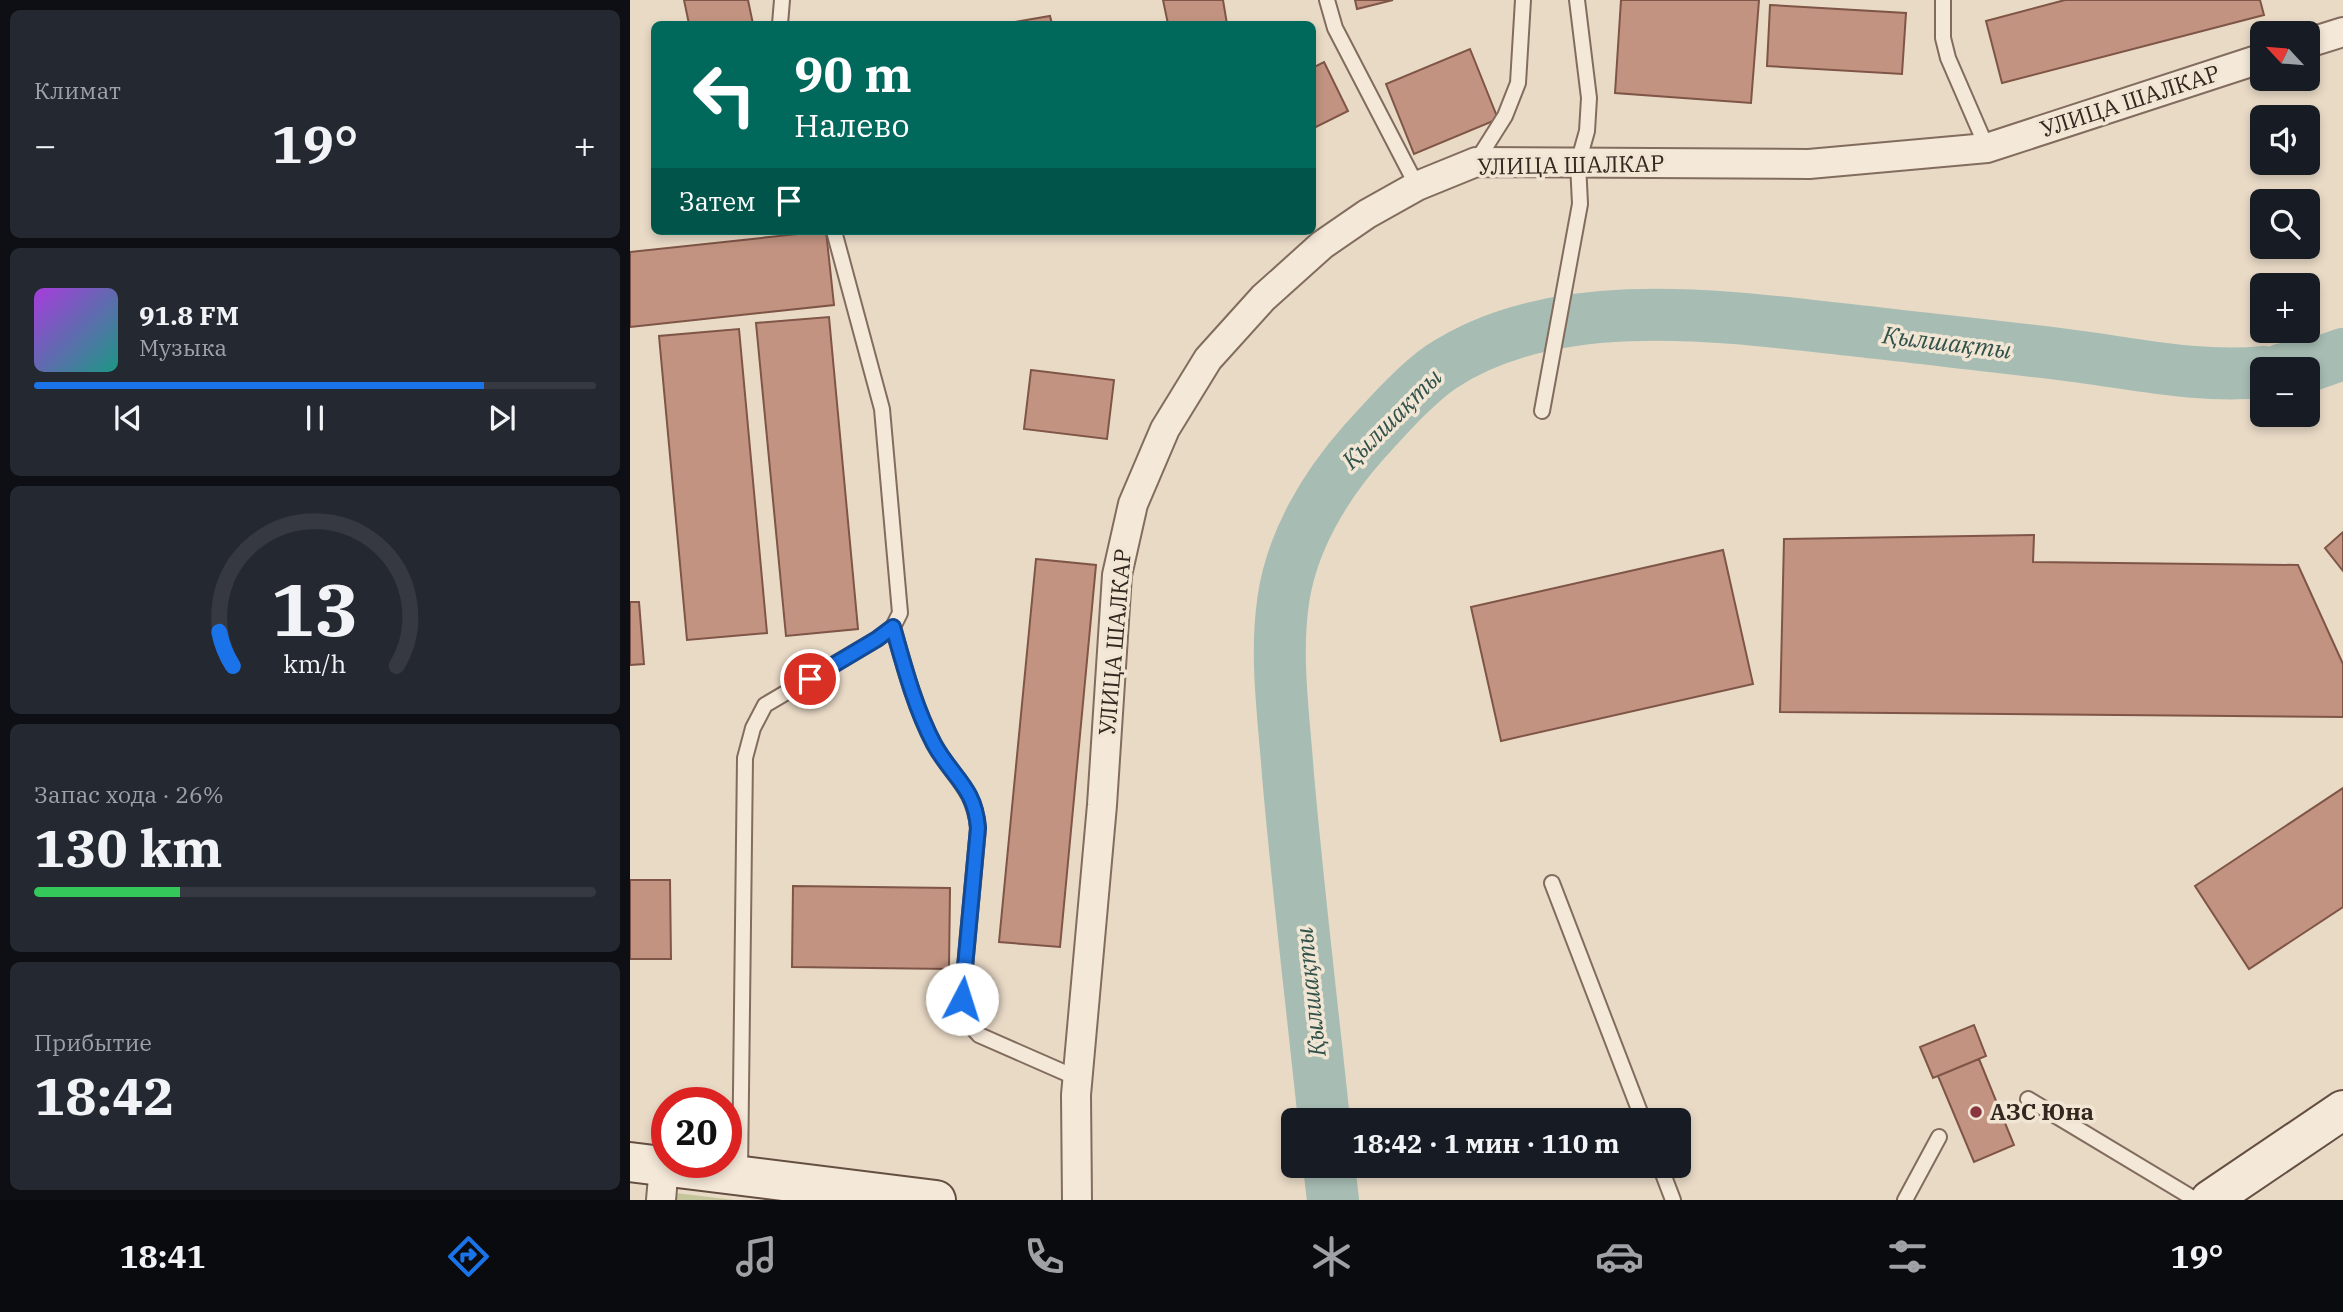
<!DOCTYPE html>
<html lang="ru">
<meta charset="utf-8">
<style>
:root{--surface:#171b24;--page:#242831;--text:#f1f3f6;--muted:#9ea1a6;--line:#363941;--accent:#1a73e8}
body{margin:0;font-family:"IBM Plex Serif",serif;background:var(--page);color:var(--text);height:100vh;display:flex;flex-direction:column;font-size:26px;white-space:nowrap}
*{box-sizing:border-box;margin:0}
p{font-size:23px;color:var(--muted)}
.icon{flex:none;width:38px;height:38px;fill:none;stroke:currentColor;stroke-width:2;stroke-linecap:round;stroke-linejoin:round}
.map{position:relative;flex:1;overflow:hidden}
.side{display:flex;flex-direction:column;gap:10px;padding:10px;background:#0d0f14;width:630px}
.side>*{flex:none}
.top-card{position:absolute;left:21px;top:21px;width:665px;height:214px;border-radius:10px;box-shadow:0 4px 10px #0003;background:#00695c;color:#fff;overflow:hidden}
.needle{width:46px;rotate:296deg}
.controls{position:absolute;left:1620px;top:21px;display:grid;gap:14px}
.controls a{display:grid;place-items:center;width:70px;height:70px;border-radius:10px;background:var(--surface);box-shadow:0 4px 10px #0003;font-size:35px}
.speed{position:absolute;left:21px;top:1087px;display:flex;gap:14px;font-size:35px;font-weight:700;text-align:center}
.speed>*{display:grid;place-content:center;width:91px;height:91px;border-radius:50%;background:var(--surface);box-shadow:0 4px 10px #0003;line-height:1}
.speed .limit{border:10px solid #d22;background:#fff;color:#111}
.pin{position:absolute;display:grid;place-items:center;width:60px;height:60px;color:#fff;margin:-30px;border:4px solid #fff;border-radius:50%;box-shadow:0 2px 7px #0007}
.me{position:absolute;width:77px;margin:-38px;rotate:5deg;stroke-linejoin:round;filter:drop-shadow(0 0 5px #0008)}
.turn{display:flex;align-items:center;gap:24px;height:147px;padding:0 28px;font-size:32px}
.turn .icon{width:91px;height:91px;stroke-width:2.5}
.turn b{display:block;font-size:49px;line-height:60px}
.then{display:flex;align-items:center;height:66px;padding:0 28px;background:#0003;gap:14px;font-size:26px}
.big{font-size:52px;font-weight:700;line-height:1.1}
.side .card{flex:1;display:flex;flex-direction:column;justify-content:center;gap:10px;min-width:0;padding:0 24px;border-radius:10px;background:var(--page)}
.side .dial{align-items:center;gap:0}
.dial svg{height:182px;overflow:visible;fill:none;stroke:var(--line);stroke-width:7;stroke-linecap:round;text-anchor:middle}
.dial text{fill:var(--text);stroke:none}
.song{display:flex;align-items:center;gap:21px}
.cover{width:84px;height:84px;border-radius:10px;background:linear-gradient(135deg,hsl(280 70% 55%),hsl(170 70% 35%))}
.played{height:7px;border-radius:4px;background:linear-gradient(90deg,var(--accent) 80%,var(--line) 80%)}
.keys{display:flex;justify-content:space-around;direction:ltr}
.heat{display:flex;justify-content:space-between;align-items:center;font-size:38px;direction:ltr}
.charge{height:10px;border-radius:5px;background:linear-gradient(90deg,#34c759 26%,var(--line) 0)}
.trip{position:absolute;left:651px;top:1108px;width:410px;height:70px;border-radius:10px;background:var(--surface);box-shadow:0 4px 10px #0003;font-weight:700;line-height:70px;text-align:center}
.tab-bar{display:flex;height:112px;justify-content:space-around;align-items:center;background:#090b0e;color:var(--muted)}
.tab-bar .icon{width:49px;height:49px}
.tab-bar .active{color:var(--accent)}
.tab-bar b{font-size:32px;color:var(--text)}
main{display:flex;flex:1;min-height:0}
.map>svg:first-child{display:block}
</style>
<main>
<section class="side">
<div class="card"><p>Климат</p>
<div class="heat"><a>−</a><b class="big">19°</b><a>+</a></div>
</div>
<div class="card">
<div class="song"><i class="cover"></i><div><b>91.8 FM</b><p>Музыка</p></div></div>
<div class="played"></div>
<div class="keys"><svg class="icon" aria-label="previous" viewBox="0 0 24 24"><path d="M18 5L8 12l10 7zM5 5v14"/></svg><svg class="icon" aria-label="pause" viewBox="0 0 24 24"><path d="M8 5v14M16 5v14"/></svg><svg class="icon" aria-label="next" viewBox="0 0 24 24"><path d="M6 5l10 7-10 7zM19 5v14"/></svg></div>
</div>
<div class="card dial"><svg viewBox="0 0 100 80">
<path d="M14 69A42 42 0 1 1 86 69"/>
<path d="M14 69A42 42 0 0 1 8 54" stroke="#1a73e8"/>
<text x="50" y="56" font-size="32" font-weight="700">13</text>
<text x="50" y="72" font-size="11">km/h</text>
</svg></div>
<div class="card"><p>Запас хода · 26%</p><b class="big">130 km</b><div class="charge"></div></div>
<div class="card"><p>Прибытие</p><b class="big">18:42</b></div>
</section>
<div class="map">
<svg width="1713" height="1200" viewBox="0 0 1713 1200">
<rect width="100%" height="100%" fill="#e9dac6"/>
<!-- green -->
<path fill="#c5c59b" d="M46,1193l58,7h-59z"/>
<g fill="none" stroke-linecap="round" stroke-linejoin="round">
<!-- river -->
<path stroke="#a7bdb3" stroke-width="52" d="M1653,369l26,-3 34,-12
M694,1120c-12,-115 -26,-230 -36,-345 -4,-57 -13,-116 -5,-173 8,-60 42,-116 81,-160 22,-24 51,-57 77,-75 120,-80 301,-48 436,-34 68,8 137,15 205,24 59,8 121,21 181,15
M699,1166l4,34"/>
</g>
<!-- building -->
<path fill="#c29380" stroke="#7e5546" stroke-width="2" d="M54,0h64l5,24h-64z
M533,0h60l4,24h-59z
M725,0h38l-36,9z
M991,0h138l-8,103 -136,-10z
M1435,0h195l4,15 -262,68 -16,-62z
M1140,5l136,8 -4,61 -135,-8z
M420,16l2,8h-49z
M840,49l28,70 -84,35 -28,-70z
M694,62l24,49 -36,18v-61z
M196,231l8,74 -204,22v-75z
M199,317l29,312 -72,7 -30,-313z
M109,329l28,304 -80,7 -28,-304z
M401,370l83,10 -7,59 -83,-10z
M1713,532v39l-18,-23z
M1404,535l-1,27 265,3 45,99v53l-563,-5 4,-173z
M1093,550l30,134 -252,57 -30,-134z
M406,559l60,6 -36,382 -61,-5z
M0,602h9l5,62 -14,1z
M1713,788v119l-94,62 -54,-83z
M0,880h40l1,79h-41z
M163,886l157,2 -1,81 -157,-2z
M1344,1025l12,31 -53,22 -13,-31z
M1349,1059l35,86 -40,17 -36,-86z"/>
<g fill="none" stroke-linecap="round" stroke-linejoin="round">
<defs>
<path id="lane" d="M697,0l8,28 82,158
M1313,0v38l5,20 39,90
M150,24l2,-24
M846,162l29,-46 13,-33 5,-83
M912,411l38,-207 -2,-41 9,-32 2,-33 -12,-98
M263,627c11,39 22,81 41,117 18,33 40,43 44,84l-16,171 4,22 13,14 98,43
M922,883l91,237
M1398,1099l168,101
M1030,1166l13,34
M110,1174l5,-416 8,-30 12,-23 112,-66 16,-12 7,-14 -18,-204 -48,-178
M1275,1200l34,-63"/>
<path id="street" d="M1678,43l35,-11
M31,1200l3,-34
M447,1200l-1,-105 26,-290 15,-230 16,-71 32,-75 43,-70 55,-61 59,-53 45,-31 50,-28 59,-24 333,2 178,-16 276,-90"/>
<path id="secondary" d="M0,1162l306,38
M1580,1200l133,-90"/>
</defs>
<!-- lane casing -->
<use href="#lane" stroke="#826c5e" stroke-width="18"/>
<!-- street casing -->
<use href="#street" stroke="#826c5e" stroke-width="32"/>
<!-- secondary casing -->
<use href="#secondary" stroke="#644e41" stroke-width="42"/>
<!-- lane -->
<use href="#lane" stroke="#f4e8d8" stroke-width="14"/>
<!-- street -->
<use href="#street" stroke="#f4e8d8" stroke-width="28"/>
<!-- secondary -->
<use href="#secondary" stroke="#f4e8d8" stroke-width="38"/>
</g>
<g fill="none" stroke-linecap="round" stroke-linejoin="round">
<defs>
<path id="route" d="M180,679l67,-40 16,-12c11,39 22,81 41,117 18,33 41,43 44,84l-16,171"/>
</defs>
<!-- route casing -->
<use href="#route" stroke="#114b97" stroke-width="18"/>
<!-- route -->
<use href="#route" stroke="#1a73e8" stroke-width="12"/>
</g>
<!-- markers -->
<circle fill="#8a3540" stroke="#f1e5d4" stroke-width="2.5" cx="1346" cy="1112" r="7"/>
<g text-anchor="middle" stroke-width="7" stroke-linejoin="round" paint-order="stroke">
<!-- street labels -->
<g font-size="23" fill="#342720" stroke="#f1e5d4">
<text transform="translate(1500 101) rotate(-18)" y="8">УЛИЦА ШАЛКАР</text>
<text transform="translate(941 165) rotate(-1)" y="8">УЛИЦА ШАЛКАР</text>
<text transform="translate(485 642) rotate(-85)" y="8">УЛИЦА ШАЛКАР</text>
</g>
<!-- poi labels -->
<g font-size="23" font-weight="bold" fill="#342720" stroke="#f1e5d4" text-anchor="start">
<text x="1360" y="1120">АЗС Юна</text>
</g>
<!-- water labels -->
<g font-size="24" font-style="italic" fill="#31524b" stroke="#f1e5d4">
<text transform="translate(1317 343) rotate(7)" y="8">Қылшақты</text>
<text transform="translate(762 419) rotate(-45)" y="8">Қылшақты</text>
<text transform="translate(681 992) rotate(-96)" y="8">Қылшақты</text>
</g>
</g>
</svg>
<div class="controls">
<a><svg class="needle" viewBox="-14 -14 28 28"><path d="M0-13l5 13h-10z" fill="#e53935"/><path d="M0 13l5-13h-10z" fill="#9ea1a6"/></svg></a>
<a><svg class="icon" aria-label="sound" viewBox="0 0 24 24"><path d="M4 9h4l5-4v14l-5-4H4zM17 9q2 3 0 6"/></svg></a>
<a><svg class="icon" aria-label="search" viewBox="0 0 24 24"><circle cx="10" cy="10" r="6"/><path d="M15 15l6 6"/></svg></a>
<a>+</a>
<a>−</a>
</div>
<div class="speed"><div class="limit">20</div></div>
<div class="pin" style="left:180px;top:679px;background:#d93025"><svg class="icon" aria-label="arrive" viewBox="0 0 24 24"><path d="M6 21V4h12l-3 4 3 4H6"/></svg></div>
<svg class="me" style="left:332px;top:999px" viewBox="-20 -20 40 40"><circle r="19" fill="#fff"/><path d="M0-13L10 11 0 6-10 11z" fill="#1a73e8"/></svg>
<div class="trip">18:42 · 1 мин · 110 m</div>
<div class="top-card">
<div class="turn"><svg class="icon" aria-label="left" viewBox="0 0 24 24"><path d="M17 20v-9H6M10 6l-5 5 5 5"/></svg><div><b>90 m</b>Налево</div></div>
<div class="then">Затем<svg class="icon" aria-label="arrive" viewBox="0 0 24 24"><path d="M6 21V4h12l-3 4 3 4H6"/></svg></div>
</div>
</div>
</main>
<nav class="tab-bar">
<b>18:41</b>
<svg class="icon active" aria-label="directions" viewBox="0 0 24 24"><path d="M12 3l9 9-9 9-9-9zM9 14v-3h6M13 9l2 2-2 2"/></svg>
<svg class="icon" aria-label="music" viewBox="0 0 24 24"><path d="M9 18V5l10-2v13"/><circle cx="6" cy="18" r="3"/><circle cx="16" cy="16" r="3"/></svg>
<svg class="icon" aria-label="phone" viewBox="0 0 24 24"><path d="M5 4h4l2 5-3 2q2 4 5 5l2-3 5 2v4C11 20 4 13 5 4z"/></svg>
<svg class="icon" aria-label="climate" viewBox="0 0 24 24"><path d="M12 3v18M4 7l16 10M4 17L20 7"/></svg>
<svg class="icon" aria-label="car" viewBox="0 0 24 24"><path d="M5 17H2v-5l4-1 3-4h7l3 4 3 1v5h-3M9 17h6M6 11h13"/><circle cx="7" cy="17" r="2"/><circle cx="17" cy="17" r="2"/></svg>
<svg class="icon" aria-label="filters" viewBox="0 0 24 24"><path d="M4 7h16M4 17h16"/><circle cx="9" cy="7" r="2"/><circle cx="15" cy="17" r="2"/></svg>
<b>19°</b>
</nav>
